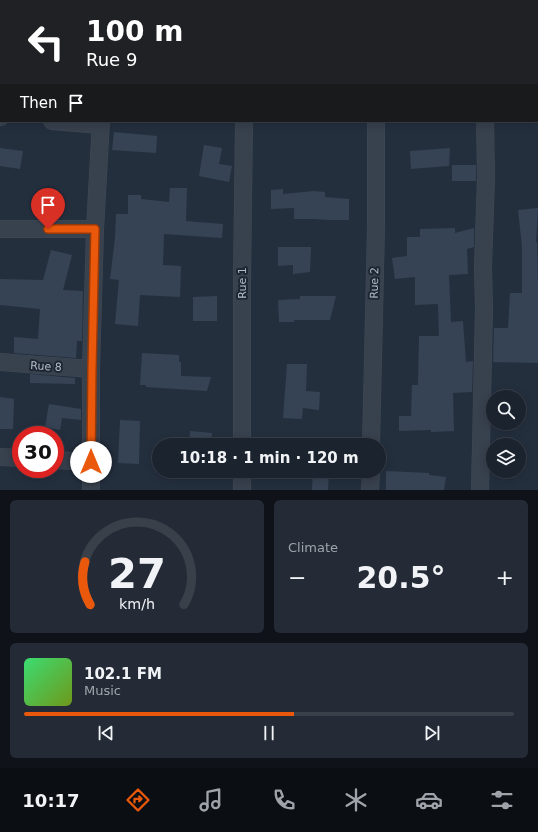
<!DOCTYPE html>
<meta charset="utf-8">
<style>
:root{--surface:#1b232e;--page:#242b36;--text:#f1f3f6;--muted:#a0a4aa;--line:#39404a;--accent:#ea580c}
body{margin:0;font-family:"DejaVu Sans",sans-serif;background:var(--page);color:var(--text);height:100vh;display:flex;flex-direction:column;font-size:15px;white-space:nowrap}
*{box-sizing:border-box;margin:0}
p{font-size:13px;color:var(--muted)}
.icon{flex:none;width:22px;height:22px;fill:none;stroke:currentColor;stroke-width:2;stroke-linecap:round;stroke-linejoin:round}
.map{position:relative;height:490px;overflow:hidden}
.sheet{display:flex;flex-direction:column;gap:10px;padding:10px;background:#0f1319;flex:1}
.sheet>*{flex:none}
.guide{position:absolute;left:0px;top:0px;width:538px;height:122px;box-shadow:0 2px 10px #0003,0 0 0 1px var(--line);background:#202124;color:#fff;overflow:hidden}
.tools{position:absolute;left:486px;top:390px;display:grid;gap:8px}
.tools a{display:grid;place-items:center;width:40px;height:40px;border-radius:50%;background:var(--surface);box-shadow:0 2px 10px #0003,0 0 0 1px var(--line);font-size:20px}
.speed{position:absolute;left:12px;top:426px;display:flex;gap:8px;font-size:20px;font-weight:700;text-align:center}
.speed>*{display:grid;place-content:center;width:52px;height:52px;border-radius:50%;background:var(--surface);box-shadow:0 2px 10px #0003,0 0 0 1px var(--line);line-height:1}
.speed .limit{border:6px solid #d22;background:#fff;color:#111}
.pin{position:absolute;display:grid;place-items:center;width:34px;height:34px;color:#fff;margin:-41px -17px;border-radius:50% 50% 50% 0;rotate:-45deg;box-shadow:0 0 4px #0007}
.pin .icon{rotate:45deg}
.me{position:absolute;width:44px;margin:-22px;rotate:0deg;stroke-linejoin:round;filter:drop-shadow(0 0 3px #0008)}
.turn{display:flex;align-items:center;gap:14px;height:84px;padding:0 20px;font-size:18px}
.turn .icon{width:52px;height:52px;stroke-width:2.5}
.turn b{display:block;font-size:28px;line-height:34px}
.then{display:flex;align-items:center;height:38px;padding:0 20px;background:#0003;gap:8px;font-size:15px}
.big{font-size:30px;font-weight:700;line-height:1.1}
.sheet .card{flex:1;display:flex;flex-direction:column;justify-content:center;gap:6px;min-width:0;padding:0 14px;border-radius:6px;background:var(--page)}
.sheet .dial{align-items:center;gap:0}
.dial svg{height:104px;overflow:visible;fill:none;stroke:var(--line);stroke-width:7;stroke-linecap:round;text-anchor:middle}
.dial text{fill:var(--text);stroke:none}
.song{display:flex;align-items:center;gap:12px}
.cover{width:48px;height:48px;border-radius:6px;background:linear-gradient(135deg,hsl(140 70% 55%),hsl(80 70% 35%))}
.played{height:4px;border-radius:2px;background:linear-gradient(90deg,var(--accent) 55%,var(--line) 55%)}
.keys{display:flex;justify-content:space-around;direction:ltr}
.heat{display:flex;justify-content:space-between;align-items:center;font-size:22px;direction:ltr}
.sheet .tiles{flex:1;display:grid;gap:10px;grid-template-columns:1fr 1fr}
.card:last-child{grid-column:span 2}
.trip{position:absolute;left:152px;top:438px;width:234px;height:40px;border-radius:20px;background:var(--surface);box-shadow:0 2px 10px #0003,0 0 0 1px var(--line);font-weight:700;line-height:40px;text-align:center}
.tab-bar{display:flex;height:64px;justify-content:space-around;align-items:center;background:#0b0e12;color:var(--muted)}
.tab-bar .icon{width:28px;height:28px}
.tab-bar .selected{color:var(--accent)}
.tab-bar b{font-size:18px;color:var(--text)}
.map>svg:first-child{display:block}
</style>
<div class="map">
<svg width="538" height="490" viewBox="0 0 538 490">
<rect width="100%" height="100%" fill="#242f3e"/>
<!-- building -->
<path fill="#364354" d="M114,132l43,4 -1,17 -44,-3z
M204,145l18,3 -3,16 13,2 -3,16 -30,-6z
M0,148l23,3 -3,18 -20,-3z
M450,148l-1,18 -38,3 -1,-18z
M452,165h24v16h-24z
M170,188h17l-1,33 37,3 -1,14 -58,-4 -1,31 18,1 -1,31 -40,-2 -2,31 -23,-2 4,-44 -9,-1 5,-41 1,-24h12v-19h13v4l28,3z
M283,189v5l31,-3 11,1v5l24,2v21h-20l-14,-1h-21v-11l-23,1v-19z
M538,208l-2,34h1l1,44v77l-45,-1 1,-34h14l2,-35h12v-47l-4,-36z
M455,228v5l19,-5v19l-7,2 1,25 -19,1 2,47 12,-1 3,41 7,-1 -1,31 -19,1 1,38 -23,1v-2l-32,1v-15h12l1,-31h6l1,-49h20l-1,-32 -23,1v-28l-20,2 -3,-21 15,-2v-19h13v-8z
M278,247h33l-1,25 -17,2v-9l-15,1z
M51,250l21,5 -9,35 20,1 -1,50h-5l-1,17 -62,-5v-16l24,2 2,-30 -40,-4v-26l43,1z
M217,296v25h-24v-24z
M300,296h36l-6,24h-36v2h-15l-1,-22 22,-1z
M142,353l37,2v7h2v14l30,1 -4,14 -61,-4v-2h-6z
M287,364h20l-1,27 14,1 -1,18 -16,-2 -1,11 -19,-1z
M30,374l45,4v6l-45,-1z
M0,397l14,2 -1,30h-13z
M49,404l32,5v11l-19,-2 -2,12 -15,-3z
M120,420l20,1 -1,43 -21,-1z
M190,431l22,2 -1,12h-22z
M313,471h16l-1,19h-16z
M386,471l43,2v2l17,2 -2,13h-58z"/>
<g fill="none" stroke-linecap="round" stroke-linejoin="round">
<defs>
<path id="minor" d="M33,0l6,1
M484,0v1
M107,1v-1
M245,1v-1
M377,1v-1
M0,116l1,1
M52,121l48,4
M0,229h95
M0,362l91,7
M242,445v-163l2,-161
M371,445l5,-218v-106
M0,457l21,1
M55,460l36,2
M242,471v19
M91,490v-121l4,-140 6,-108
M370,490l1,-19
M480,490l4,-181 -1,-42 3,-90 -1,-56"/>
</defs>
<!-- minor casing -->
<use href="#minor" stroke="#414a57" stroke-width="18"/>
<!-- minor -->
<use href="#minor" stroke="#38414e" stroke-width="17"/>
</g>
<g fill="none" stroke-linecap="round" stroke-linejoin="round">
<defs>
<path id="route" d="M48,229h47l-3,140 -1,93"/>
</defs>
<!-- route casing -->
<use href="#route" stroke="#983908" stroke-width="10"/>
<!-- route -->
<use href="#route" stroke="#ea580c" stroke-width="7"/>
</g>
<g text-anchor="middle" stroke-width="4" stroke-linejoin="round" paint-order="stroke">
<!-- street labels -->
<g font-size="11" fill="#b4bcc9" stroke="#1d2633">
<text transform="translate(242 283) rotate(-90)" y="4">Rue 1</text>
<text transform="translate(374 283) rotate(-89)" y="4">Rue 2</text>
<text transform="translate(46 366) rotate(4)" y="4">Rue 8</text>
</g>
</g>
</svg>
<div class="tools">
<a><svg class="icon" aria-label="search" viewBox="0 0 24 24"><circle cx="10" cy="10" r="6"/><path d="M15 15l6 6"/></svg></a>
<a><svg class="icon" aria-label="layers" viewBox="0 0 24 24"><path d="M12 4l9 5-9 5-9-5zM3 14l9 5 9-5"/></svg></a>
</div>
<div class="speed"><div class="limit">30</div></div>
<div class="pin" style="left:48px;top:229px;background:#d93025"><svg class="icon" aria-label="arrive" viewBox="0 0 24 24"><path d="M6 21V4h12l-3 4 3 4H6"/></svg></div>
<svg class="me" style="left:91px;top:462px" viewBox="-20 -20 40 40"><circle r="19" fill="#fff"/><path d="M0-13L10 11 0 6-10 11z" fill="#ea580c"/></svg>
<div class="trip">10:18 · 1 min · 120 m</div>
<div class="guide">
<div class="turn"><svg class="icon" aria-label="left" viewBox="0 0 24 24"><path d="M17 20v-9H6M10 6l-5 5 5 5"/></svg><div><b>100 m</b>Rue 9</div></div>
<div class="then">Then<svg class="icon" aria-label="arrive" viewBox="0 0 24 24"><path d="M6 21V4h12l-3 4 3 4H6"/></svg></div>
</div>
</div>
<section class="sheet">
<div class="tiles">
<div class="card dial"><svg viewBox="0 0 100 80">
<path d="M14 69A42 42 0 1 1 86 69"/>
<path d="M14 69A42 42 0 0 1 10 36" stroke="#ea580c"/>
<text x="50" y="56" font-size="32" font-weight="700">27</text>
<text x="50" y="72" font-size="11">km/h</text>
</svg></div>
<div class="card"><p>Climate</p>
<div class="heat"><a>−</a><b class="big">20.5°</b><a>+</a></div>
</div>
<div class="card">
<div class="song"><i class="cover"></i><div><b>102.1 FM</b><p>Music</p></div></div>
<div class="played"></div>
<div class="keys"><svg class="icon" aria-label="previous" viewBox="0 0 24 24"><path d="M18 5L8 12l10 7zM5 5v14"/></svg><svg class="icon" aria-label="pause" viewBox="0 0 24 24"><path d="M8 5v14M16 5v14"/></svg><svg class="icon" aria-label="next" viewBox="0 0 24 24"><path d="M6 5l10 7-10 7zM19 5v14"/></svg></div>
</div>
</div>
</section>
<nav class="tab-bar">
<b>10:17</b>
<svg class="icon selected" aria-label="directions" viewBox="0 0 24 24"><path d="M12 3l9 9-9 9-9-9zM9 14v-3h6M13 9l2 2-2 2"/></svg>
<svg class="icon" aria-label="music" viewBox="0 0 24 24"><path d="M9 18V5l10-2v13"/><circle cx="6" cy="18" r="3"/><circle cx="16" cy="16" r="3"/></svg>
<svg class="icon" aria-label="phone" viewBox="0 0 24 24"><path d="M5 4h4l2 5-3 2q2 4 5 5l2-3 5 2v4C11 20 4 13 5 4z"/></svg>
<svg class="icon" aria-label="climate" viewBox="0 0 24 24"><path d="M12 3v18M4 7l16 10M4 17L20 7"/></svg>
<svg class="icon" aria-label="car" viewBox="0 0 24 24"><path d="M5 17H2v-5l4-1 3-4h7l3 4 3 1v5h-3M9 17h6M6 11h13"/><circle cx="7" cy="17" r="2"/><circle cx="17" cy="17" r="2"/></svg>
<svg class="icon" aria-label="filters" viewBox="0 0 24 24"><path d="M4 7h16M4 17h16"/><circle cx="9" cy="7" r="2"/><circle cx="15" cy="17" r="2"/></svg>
</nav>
